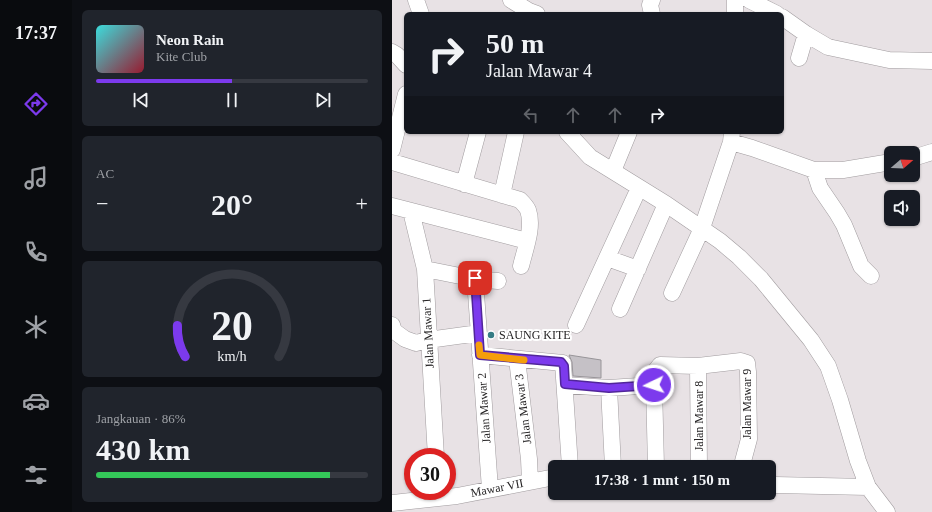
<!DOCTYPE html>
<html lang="id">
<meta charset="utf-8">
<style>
:root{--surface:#171b24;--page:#20242c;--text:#f1f3f6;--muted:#9ea1a6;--line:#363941;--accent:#7c3aed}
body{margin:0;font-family:Georgia,serif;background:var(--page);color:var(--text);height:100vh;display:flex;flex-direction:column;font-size:15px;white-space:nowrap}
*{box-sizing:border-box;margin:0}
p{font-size:13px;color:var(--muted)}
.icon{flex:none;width:22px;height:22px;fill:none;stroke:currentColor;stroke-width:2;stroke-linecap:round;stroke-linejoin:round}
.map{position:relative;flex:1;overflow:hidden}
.details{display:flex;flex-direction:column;gap:10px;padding:10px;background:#0d0f14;width:320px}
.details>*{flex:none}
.banner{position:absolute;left:12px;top:12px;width:380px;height:122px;border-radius:6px;box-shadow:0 1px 3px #0004;background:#171b24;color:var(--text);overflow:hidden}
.needle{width:26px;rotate:71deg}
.fabs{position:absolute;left:492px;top:146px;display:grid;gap:8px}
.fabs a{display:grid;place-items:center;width:36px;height:36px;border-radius:6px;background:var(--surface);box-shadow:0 1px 3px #0004;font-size:20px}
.speed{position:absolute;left:12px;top:448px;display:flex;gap:8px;font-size:20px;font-weight:700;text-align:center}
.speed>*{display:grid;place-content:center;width:52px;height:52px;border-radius:50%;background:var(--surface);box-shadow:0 1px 3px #0004;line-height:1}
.speed .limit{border:6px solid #d22;background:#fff;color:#111}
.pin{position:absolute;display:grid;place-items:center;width:34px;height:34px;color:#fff;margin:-17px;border-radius:8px;box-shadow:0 2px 6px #0006}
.me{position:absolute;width:44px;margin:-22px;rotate:266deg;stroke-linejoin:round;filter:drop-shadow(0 0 3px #0008)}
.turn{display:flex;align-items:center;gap:14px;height:84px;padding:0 16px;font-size:18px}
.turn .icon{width:52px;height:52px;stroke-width:2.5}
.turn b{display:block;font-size:28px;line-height:34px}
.lanes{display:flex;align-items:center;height:38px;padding:0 16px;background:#0003;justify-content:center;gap:20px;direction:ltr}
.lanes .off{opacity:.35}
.big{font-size:30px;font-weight:700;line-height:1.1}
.details .card{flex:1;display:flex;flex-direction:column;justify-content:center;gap:6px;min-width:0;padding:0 14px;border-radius:6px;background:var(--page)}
.details .dial{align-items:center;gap:0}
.dial svg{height:104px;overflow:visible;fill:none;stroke:var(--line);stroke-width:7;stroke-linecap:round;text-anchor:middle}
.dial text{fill:var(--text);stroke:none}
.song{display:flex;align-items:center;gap:12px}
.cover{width:48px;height:48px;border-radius:6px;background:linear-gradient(135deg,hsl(180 70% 55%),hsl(350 70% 35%))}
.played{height:4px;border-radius:2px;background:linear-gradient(90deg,var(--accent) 50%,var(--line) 50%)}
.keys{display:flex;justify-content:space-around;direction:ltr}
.heat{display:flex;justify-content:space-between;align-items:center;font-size:22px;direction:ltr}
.charge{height:6px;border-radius:3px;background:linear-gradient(90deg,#34c759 86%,var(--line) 0)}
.trip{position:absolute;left:156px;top:460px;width:228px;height:40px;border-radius:6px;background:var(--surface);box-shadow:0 1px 3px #0004;font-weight:700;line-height:40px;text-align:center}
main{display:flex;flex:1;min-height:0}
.menu{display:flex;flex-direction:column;width:72px;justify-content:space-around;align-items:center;background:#090b0e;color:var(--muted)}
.menu .icon{width:28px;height:28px}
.menu .selected{color:var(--accent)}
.menu b{font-size:18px;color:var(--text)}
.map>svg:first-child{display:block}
</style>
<main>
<nav class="menu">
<b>17:37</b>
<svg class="icon selected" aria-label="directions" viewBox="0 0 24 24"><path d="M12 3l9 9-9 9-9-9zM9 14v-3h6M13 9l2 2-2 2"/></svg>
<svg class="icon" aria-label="music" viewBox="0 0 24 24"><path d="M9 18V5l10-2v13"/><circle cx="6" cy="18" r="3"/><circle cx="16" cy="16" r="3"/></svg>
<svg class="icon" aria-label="phone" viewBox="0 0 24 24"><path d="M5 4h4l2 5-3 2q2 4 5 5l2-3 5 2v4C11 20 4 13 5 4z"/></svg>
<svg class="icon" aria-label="climate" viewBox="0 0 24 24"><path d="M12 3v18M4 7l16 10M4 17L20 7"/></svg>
<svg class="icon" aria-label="car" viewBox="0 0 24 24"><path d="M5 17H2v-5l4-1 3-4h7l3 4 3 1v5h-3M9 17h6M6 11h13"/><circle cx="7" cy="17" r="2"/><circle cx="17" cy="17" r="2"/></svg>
<svg class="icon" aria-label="filters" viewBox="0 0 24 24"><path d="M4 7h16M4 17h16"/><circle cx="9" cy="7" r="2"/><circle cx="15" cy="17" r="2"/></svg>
</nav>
<section class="details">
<div class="card">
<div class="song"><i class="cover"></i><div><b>Neon Rain</b><p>Kite Club</p></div></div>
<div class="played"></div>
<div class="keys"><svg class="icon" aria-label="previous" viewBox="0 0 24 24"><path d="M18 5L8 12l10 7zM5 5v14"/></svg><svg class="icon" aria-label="pause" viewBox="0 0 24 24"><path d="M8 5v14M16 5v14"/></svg><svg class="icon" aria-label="next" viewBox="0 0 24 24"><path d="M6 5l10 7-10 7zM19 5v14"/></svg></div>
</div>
<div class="card"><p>AC</p>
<div class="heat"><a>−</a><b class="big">20°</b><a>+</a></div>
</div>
<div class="card dial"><svg viewBox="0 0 100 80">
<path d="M14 69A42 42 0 1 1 86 69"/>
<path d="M14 69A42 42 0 0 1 8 45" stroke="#7c3aed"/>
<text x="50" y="56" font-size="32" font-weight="700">20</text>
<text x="50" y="72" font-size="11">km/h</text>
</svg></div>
<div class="card"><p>Jangkauan · 86%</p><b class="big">430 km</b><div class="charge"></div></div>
</section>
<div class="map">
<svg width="540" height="512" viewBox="0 0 540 512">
<rect width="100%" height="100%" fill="#e8e2e5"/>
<!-- building -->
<path fill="#c5c1c6" stroke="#989599" d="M177,355l32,5v18l-28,-2 -1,-14z"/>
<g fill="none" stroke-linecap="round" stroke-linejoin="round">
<defs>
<path id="minor" d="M24,0l5,14
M119,0l18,11 8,3
M343,0v14
M357,0l28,14
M260,14l-2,-9 2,-5
M390,17l24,17 22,13 61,13 43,1
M0,52l5,3 9,10
M407,58l7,-24
M175,132l23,25 76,47 54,37 19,16 22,22 50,61 17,26 12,34 18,61 10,26 19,25
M339,142l21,6 62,22h29l48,-8
M0,150l14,-56
M521,158l19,-6
M0,162l128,38c3,3 6,6 8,10 6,17 -3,39 -7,56
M422,170l6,18 17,25 7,12 17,41 10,10
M221,171l16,-39
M72,184l14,-52
M110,195l14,-63
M0,206l135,35
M19,211l14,58 11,188
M215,258l31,11
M33,269l50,10 23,2
M83,279l15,210
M280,293l30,-65 29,-86 1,-10
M228,309l46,-105
M0,325l2,6 11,8 11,4 12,-3 51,-7
M184,325l63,-137
M88,355l83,8 7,104
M125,359l12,100 1,22
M306,366l1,101
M173,385l44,3 45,-3
M217,388l4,79
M264,467l-2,-82 2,-15 4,-5 38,1 43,-5 6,2 1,9 1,67 -7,26 -3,2
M383,485l93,2
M0,503l65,-7 98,-19"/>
</defs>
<!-- minor casing -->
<use href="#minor" stroke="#a19c9f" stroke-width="17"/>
<!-- minor -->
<use href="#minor" stroke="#fff" stroke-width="16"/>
</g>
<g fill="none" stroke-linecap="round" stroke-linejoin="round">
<defs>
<path id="route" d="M83,278l5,77 81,7 3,4 1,18 44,4 45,-3"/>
</defs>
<!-- route casing -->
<use href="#route" stroke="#51269a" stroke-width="10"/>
<!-- route -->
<use href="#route" stroke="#7c3aed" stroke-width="7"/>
<!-- slow -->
<path stroke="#f59e0b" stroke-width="7" d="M87,345l1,10 44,5"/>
</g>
<!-- markers -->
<circle fill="#367d86" stroke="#fff" stroke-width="1.5" cx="99" cy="335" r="4"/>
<g text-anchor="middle" stroke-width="4" stroke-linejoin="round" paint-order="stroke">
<!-- street labels -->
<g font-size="12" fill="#252324" stroke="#fff">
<text transform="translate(36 333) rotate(-93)" y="4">Jalan Mawar 1</text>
<text transform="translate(355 404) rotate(-90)" y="4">Jalan Mawar 9</text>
<text transform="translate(92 408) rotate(-94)" y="4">Jalan Mawar 2</text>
<text transform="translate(131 409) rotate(-97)" y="4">Jalan Mawar 3</text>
<text transform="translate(307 416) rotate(-90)" y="4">Jalan Mawar 8</text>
<text transform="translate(105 488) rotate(-11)" y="4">Mawar VII</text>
</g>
<!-- poi labels -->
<g font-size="12" fill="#252324" stroke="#fff" text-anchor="start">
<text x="107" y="339">SAUNG KITE</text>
</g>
</g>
</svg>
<div class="fabs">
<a><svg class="needle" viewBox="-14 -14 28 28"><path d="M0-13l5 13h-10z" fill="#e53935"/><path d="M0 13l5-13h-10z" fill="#9ea1a6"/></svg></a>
<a><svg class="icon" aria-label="sound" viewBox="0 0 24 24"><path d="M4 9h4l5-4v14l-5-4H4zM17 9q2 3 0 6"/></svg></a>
</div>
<div class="speed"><div class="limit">30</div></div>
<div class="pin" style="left:83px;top:278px;background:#d93025"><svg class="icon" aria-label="arrive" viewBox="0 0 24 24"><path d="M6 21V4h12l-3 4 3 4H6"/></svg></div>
<svg class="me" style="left:262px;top:385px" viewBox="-20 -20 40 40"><circle r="17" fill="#7c3aed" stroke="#fff" stroke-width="3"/><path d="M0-11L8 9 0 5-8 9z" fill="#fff"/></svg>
<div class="trip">17:38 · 1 mnt · 150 m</div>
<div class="banner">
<div class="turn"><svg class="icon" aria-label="right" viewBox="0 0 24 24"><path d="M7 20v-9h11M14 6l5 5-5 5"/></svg><div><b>50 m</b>Jalan Mawar 4</div></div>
<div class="lanes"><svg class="icon off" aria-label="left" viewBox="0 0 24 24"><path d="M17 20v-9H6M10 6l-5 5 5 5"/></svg><svg class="icon off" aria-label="ahead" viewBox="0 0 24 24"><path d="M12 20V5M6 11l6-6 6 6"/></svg><svg class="icon off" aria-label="ahead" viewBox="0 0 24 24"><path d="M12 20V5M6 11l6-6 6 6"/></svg><svg class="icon" aria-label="right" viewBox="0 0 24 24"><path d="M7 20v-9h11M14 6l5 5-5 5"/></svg></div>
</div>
</div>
</main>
